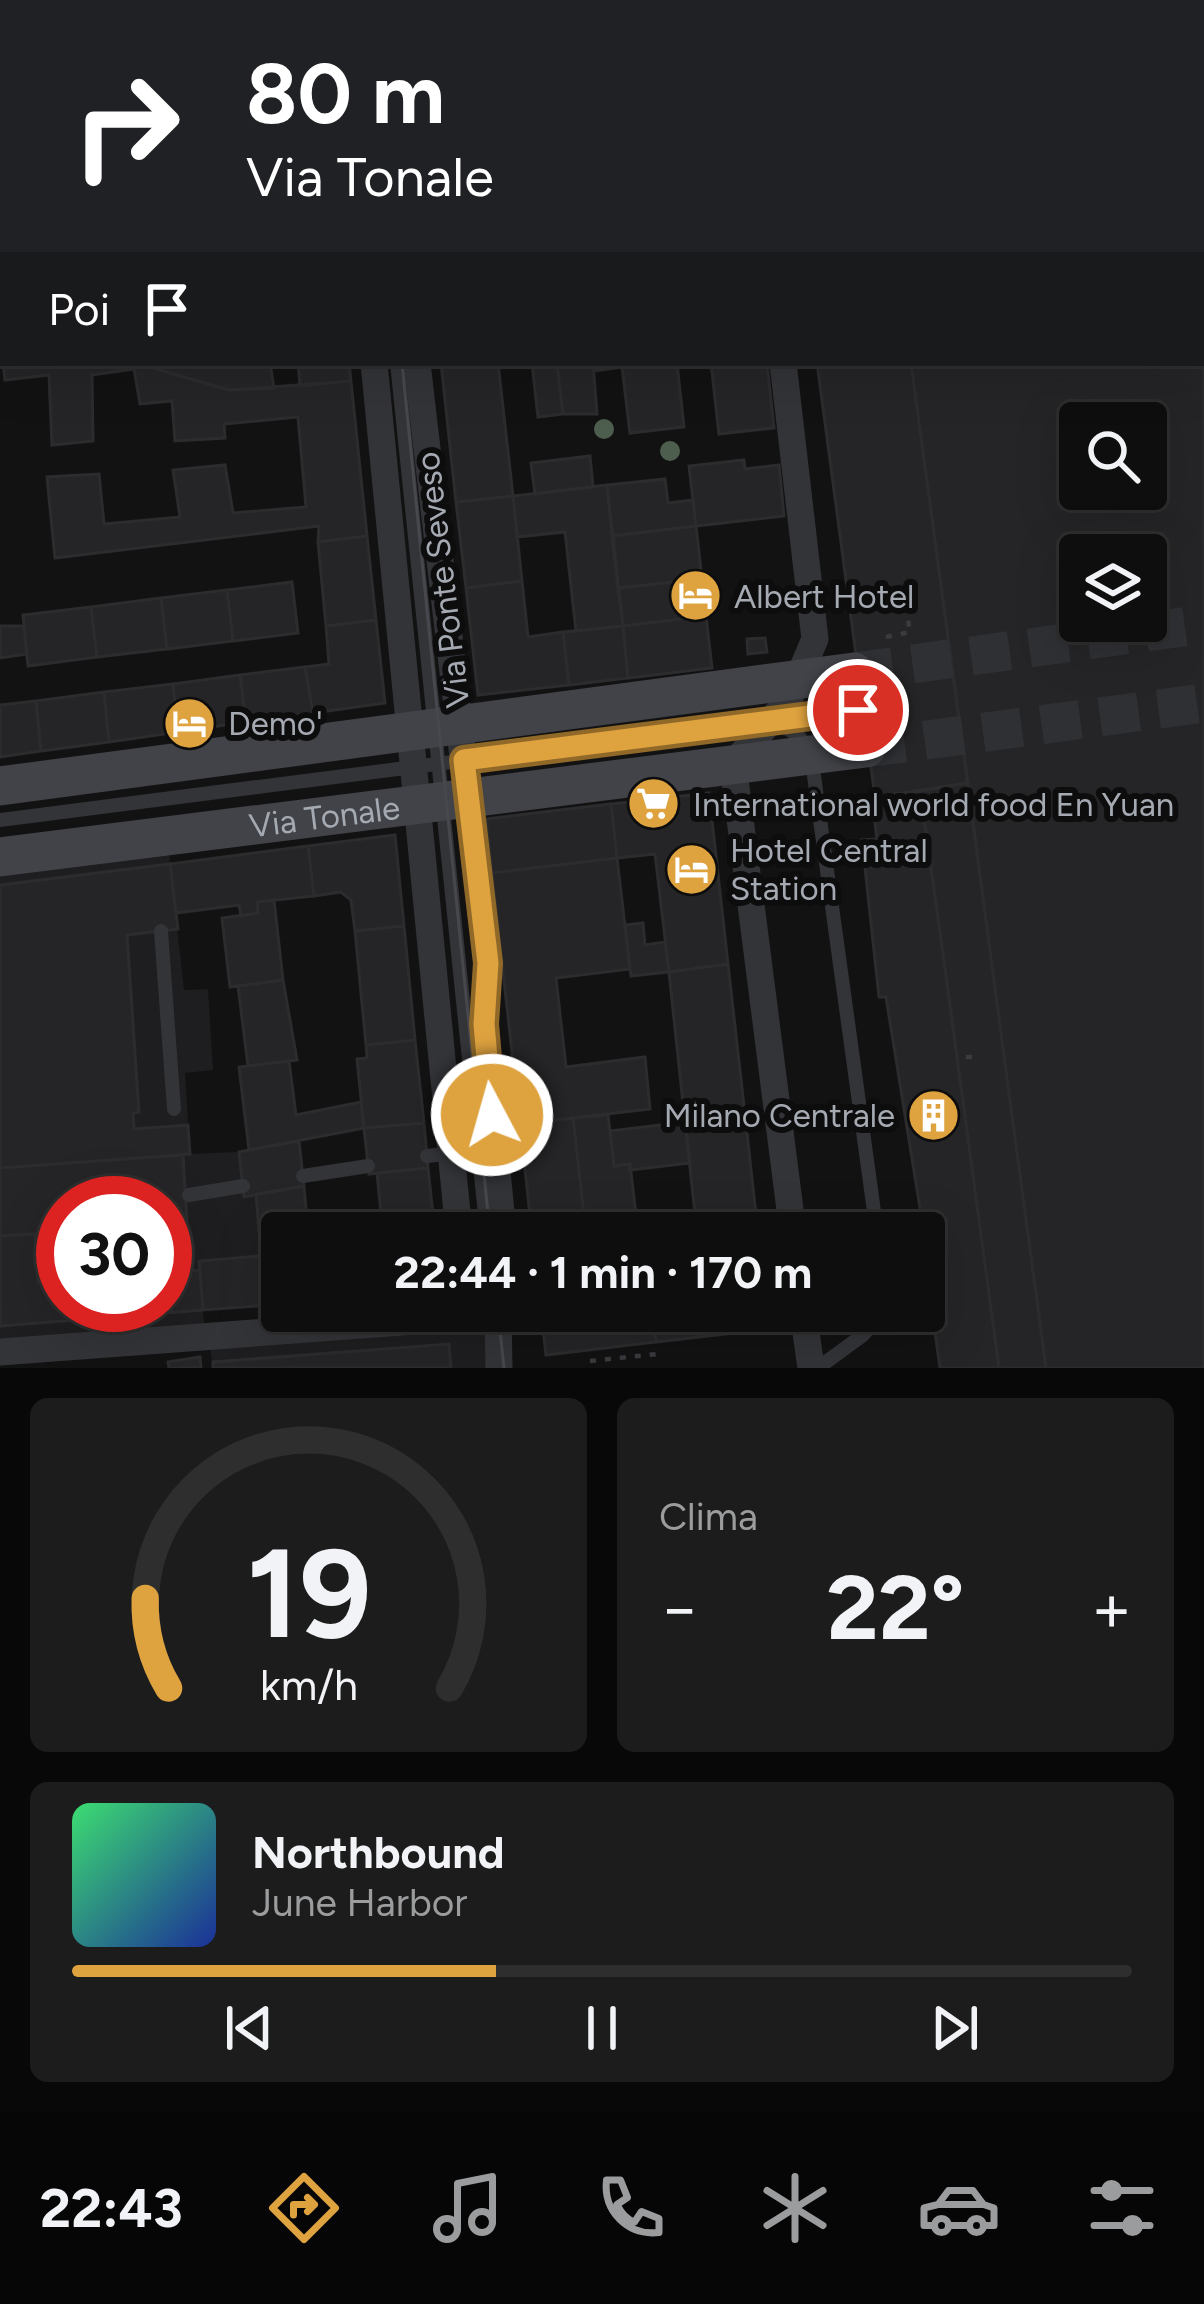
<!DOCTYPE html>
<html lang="it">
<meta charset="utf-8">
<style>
:root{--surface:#0e0e0e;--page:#1c1c1c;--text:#f1f3f6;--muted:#9b9c9e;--line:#2e2e2e;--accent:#dea23f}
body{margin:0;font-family:Figtree,sans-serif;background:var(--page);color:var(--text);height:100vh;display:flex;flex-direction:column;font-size:45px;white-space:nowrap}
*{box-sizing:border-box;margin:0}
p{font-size:39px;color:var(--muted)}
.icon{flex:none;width:66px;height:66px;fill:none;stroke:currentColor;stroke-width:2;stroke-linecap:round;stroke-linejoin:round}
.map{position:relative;height:1368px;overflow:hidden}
.sheet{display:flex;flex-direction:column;gap:30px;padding:30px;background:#080808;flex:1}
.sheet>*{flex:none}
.banner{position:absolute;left:0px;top:0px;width:1206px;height:366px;box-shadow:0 12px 48px #0002,0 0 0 3px var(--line);background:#202124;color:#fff;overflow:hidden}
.buttons{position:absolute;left:1059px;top:402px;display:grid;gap:24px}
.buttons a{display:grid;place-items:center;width:108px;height:108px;border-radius:12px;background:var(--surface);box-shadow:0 12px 48px #0002,0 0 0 3px var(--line);font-size:60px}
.speed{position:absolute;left:36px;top:1176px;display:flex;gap:24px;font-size:60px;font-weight:700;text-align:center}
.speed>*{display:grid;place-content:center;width:156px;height:156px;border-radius:50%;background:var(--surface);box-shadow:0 12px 48px #0002,0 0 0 3px var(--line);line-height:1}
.speed .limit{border:18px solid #d22;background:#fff;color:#111}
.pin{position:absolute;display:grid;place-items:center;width:102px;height:102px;color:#fff;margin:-51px;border:6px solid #fff;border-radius:50%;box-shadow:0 3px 12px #0007}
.me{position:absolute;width:132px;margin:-66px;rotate:354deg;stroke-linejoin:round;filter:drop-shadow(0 0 9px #0008)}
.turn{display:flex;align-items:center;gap:42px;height:252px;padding:0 48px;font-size:54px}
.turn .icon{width:156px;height:156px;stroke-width:2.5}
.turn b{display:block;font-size:84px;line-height:102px}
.then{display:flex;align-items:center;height:114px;padding:0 48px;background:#0003;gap:24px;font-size:45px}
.big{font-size:90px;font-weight:700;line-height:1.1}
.sheet .widget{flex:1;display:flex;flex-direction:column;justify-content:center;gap:18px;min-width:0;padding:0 42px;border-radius:18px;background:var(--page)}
.sheet .dial{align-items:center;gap:0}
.dial svg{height:312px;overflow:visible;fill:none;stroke:var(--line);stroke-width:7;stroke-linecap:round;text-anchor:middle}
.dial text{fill:var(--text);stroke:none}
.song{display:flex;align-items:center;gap:36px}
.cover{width:144px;height:144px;border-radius:18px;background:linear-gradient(135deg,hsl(140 70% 55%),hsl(230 70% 35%))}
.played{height:12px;border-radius:6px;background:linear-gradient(90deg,var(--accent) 40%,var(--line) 40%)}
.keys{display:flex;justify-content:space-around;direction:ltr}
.heat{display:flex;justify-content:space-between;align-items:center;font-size:66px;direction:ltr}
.sheet .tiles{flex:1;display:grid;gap:30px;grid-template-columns:1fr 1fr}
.widget:last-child{grid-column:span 2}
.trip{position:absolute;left:261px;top:1212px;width:684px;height:120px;border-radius:12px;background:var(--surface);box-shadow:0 12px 48px #0002,0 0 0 3px var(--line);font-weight:700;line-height:120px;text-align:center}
.menu{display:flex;height:192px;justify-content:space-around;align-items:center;background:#060606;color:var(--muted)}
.menu .icon{width:84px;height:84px}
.menu .selected{color:var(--accent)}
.menu b{font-size:54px;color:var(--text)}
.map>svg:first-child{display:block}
</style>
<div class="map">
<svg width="1204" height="1368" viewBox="0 0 1204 1368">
<rect width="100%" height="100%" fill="#121213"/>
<!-- built -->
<path fill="#1e1e20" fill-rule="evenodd" d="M168,844l16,146 24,-1 5,81 -28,3 5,81 49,-2 5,44 12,-2 5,62 -58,54 2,22 -205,13v-480zM63,1203h102v102h-102z
M491,1319l6,49h-284l-4,-29z"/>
<!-- building -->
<path fill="#252527" stroke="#2c2c2f" stroke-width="3" fill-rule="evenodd" d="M0,0l26,3h-23l-3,29z
M25,0h150l1,3h-150z
M175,0h66l-23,3z
M768,0h95v3h-95z
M863,0h341v1368h-158l-135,-1005h292v-360zM1080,423h66v66h-66zM1080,555h66v66h-66z
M3,114v47l-3,1v-47z
M3,363h132l94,27 122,-9 16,155 -49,6 1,-16 -264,32 -8,-81 52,-3 5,50 76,-7 -7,-47 52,-5 8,48 73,-6 -8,-90 -74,7 1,14 -50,3 -3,-40 -32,3 -6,-35 -42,6 1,66 -41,4 -3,-70 -44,5z
M135,363h135l4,25 -45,2z
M298,363h51l2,18 -51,5z
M441,363h57l15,133 -57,6z
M532,363h25l6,51 -25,3z
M557,363h36l4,51h-34z
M593,363h84l7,64 -54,6 -8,-66 -28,4z
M711,363h56l7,65 -55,6z
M817,363h94l57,420 -93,14z
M590,456l3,31 -58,7 -4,-31z
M744,460l1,9 34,-4 5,51 -88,10 -7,-60z
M665,479l3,24 25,-3 3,26 -84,10 -5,-51z
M607,485l16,141 -47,5 -11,-99 -48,5 -4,-41z
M513,496l9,85 -56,7 -10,-86z
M696,526l6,53 -84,9 -6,-52z
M367,536l9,84 -50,6 -8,-84z
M702,579l4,37 -83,10 -5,-38z
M522,581l6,56 35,-5 6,53 -91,10 -12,-107z
M292,582l6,51 -65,8 -6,-51z
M227,590l6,51 -66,8 -6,-51z
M161,598l6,51 -70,8 -6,-50z
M91,607l6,50 -69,9 -5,-51z
M706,616l6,52 -84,10 -5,-52z
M376,620l9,83 -72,10 -8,-46 24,-3 -3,-38z
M0,626h24l3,28 -27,4z
M623,626l5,52 -59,7 -6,-53z
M765,638l2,14 -19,2 -1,-15z
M305,667l8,46 -67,9 -6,-47z
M240,675l6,47 -68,10 -5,-48z
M173,684l5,48 -69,10 -5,-50z
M104,692l5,50 -68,9 -5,-50z
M36,701l5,50 -41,6v-52z
M968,783l36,273 42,312h-47l-72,-531 -7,-46z
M920,791l27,191 52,386h-59l-9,-64 -7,1v-72l-38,-236h-7l-17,-157 15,-1 -5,-41z
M709,793l19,171 -59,8 -14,-118 -38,4 -6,-54z
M611,804l6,54 -125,15 -6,-54z
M395,835l9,91 -49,5 -4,-31 -10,-8 -27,4 -6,-50z
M308,846l6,50 -57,6 1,11 -17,3 -2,-11 -63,8 -6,-49z
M617,858l13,111 -74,9 10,89 79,-10 5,52 -130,15 -28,-251z
M170,864l8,65 -51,6 12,177 -6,1 1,16 54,-4 2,29 -190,14v-283z
M274,900l9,80 -53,7 -8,-69 36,-5 -1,-11z
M643,923l2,22 20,-3 4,30 -38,4 -6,-51z
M404,926l11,114 -49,5 -11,-114z
M728,964l17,151 -60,7 -16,-150z
M283,980l14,80 -49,6 -10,-80z
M415,1040l9,83 -60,5 -7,-69 10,-1 -1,-13z
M289,1061l7,54 65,-13 3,26 -115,22 -10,-83z
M608,1115l6,51 16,-2 8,68 -52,1 -13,-115z
M745,1115l13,118 -61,-1 -12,-110z
M573,1118l13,115h-54l-12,-109z
M685,1122l5,41 -60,7v-6l-16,2 -4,-35z
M424,1123l4,45 -59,6 -5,-46z
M299,1141l5,45 -60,11 -5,-45z
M183,1155l5,82 -23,2v-36h-102v29l-63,4v-68z
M428,1168l7,65h-52l-6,-60z
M304,1186l4,47h-26v21l-21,2 -5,-62z
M35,1234l3,49 25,-2v24h102v-32l35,-3 3,40 -203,16v-90z
M282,1254v50l-79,6 -4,-49z
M541,1311h111l4,31 -110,13z
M652,1311h115l2,18 -113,13z
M449,1344l2,24h-238v-6z
M200,1357l1,11h-32l-1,-6z"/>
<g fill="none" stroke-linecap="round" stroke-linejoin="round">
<!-- secondary-tunnel -->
<path stroke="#2f3033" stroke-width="39" stroke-dasharray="39 20" stroke-linecap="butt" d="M854,672l350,-48
M866,748l338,-45"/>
<!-- path -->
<path stroke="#393b3f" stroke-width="4.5" stroke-dasharray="6 9" stroke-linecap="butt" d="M886,637l24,-5 -2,-12
M966,1057h9
M590,1361l67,-7"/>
<!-- service -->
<path stroke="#333438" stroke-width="14" d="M358,0v3
M397,363l90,870
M774,721l24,14 13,19 66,479
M0,820l858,-110
M161,931l13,178
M427,1156l27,-3
M303,1176l65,-10
M189,1195l54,-9
M818,1368l45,-33 20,-24"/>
<!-- minor -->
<path stroke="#333438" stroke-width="27" d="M332,0v3
M386,0l1,3
M737,0v3
M579,3l23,-3
M0,82h3
M374,363l85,870
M417,363l70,600 -3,74 19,196
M783,363l32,276 -26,61 -56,64 60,469
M498,1311l1,57
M803,1311l8,57
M0,1352l496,-37"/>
<!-- secondary -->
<g stroke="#424348" stroke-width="39">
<path d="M0,786l854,-114"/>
<path id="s1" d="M0,857l866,-109"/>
</g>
<!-- tram -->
<path stroke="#47484d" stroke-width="3" d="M352,0l1,3
M0,84l3,-1
M402,363l88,870
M498,1311l6,57"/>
</g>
<!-- trees -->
<g fill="#4d5e4e">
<circle cx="604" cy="429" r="10"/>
<circle cx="670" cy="451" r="10"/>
</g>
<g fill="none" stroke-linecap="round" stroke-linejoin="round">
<defs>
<path id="route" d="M492,1115l-8,-91 4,-61 -24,-203 394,-50"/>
</defs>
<!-- route casing -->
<use href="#route" stroke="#906929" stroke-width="30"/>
<!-- route -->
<use href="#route" stroke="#dea23f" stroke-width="21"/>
</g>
<!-- icons -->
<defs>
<symbol id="hotel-disc" viewBox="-11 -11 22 22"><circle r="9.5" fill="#dea23f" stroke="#0d0d0e"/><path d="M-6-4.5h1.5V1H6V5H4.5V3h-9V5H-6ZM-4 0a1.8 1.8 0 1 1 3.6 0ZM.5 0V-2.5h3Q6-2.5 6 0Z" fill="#fff"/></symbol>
<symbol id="supermarket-disc" viewBox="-11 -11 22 22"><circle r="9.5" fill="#dea23f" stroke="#0d0d0e"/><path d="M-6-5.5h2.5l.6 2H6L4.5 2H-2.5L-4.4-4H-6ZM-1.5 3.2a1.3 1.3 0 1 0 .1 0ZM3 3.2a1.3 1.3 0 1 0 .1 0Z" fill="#fff"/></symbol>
<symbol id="building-disc" viewBox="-11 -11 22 22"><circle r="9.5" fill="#dea23f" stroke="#0d0d0e"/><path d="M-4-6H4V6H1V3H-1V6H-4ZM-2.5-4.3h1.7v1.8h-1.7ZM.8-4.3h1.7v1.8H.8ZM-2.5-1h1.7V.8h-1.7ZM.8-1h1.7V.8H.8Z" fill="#fff"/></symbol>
</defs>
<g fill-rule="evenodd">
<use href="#hotel-disc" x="666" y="566" width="59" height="59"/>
<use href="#hotel-disc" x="160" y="694" width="59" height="59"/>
<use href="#supermarket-disc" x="624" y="774" width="59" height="59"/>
<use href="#hotel-disc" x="662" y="840" width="59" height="59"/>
<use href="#building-disc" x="904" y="1086" width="59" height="59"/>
</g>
<g text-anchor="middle" stroke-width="12" stroke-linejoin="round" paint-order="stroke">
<!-- street labels -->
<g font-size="33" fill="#a5aab2" stroke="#0d0d0e">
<text transform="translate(442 580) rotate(-97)" y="12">Via Ponte Seveso</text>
<text dy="12" stroke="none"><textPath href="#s1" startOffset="327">Via Tonale</textPath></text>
</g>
<!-- poi labels -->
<g font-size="33" fill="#a5aab2" stroke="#0d0d0e" text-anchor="start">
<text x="734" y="608">Albert Hotel</text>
<text x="228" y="735">Demo'</text>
<text x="693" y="816">International world food En Yuan</text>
<text x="730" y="862">Hotel Central<tspan x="730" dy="38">Station</tspan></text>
<text x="895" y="1127" text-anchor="end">Milano Centrale</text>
</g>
</g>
</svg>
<div class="buttons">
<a><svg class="icon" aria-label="search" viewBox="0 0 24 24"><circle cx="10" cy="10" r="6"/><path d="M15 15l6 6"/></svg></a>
<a><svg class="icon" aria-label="layers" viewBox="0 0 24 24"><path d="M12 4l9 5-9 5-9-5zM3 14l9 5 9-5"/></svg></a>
</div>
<div class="speed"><div class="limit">30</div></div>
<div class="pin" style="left:858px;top:710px;background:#d93025"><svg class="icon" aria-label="arrive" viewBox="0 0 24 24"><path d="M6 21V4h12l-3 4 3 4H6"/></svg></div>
<svg class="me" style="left:492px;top:1115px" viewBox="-20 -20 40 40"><circle r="17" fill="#dea23f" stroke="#fff" stroke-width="3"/><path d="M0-11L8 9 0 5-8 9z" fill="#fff"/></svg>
<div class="trip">22:44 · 1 min · 170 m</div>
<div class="banner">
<div class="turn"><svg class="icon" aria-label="right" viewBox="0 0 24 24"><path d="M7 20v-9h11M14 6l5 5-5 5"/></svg><div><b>80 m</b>Via Tonale</div></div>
<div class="then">Poi<svg class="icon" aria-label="arrive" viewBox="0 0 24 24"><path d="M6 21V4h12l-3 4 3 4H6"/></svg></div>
</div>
</div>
<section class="sheet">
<div class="tiles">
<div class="widget dial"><svg viewBox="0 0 100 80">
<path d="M14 69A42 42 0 1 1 86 69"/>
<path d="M14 69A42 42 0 0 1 8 46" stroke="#dea23f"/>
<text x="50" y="56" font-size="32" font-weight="700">19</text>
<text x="50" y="72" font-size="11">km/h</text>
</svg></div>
<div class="widget"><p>Clima</p>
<div class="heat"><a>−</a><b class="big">22°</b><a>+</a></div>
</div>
<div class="widget">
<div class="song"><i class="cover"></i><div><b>Northbound</b><p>June Harbor</p></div></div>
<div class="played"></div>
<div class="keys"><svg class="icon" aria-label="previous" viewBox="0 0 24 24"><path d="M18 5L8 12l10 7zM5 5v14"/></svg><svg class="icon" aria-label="pause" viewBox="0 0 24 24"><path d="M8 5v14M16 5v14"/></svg><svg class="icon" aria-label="next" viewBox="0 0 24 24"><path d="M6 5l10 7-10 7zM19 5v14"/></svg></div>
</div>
</div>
</section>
<nav class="menu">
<b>22:43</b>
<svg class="icon selected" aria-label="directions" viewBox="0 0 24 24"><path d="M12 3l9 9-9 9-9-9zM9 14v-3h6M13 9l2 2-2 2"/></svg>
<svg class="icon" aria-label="music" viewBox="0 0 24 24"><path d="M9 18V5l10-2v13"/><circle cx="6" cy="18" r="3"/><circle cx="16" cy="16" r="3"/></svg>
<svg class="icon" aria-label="phone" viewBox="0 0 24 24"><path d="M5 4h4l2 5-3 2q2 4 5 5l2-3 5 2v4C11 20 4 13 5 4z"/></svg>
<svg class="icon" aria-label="climate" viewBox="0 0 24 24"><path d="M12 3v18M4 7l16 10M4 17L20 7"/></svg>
<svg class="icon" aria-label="car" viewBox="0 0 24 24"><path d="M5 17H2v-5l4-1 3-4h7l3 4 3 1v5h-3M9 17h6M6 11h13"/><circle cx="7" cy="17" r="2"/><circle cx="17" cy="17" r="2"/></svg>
<svg class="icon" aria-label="filters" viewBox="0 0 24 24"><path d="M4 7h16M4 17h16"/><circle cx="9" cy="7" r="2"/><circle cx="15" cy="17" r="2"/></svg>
</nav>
